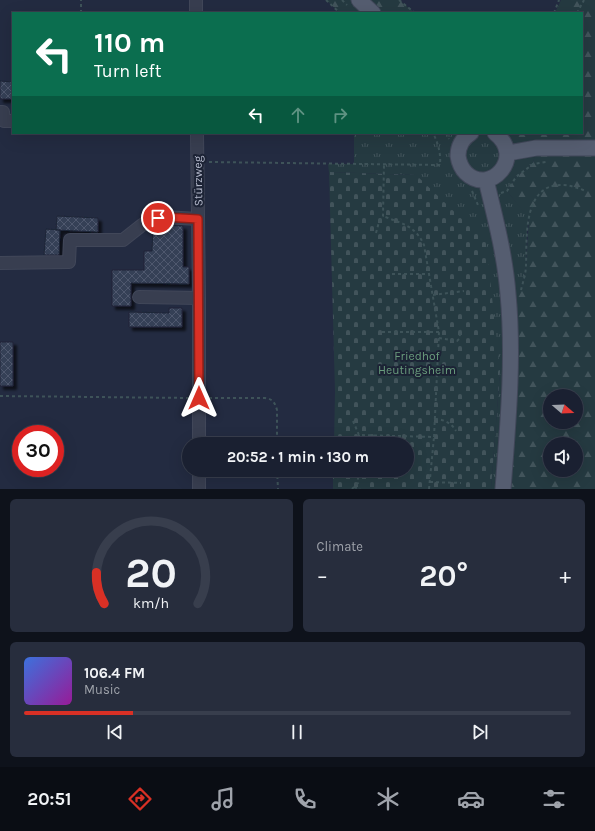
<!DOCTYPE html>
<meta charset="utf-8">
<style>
:root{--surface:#1a2031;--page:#272d3d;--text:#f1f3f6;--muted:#9fa3ab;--line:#383e4d;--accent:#d93025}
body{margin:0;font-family:Karla,sans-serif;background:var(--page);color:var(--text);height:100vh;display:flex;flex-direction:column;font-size:15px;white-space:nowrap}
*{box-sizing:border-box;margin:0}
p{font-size:13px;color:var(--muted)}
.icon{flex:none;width:22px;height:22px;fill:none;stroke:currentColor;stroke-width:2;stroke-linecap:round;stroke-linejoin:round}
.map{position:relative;height:489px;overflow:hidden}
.side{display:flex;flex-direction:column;gap:10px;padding:10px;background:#0e121b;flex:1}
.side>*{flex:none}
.guide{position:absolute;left:12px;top:12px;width:571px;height:122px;border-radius:0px;box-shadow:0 4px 16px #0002,0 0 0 1px var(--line);background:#0b6e4f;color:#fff;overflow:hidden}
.needle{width:26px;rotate:109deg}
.tools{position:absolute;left:543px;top:389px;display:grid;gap:8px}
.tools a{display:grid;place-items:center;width:40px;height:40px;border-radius:50%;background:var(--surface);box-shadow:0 4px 16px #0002,0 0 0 1px var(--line);font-size:20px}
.speed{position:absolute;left:12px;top:425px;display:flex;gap:8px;font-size:20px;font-weight:700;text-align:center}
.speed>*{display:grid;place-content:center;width:52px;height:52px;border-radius:50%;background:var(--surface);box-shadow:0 4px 16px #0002,0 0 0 1px var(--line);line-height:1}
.speed .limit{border:6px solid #d22;background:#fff;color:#111}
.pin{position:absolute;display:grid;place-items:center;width:34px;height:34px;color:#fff;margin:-17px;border:2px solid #fff;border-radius:50%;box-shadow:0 1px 4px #0007}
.me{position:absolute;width:44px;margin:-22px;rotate:0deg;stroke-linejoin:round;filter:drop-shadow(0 0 3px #0008)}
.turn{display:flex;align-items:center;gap:14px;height:84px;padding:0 16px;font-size:18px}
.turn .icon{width:52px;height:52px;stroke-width:2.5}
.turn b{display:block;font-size:28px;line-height:34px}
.lanes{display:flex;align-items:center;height:38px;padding:0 16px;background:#0003;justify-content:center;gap:20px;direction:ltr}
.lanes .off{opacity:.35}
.big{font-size:30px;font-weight:700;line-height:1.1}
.side .widget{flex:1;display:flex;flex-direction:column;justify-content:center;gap:6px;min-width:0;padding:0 14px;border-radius:6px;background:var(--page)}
.side .dial{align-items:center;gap:0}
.dial svg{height:104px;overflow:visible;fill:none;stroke:var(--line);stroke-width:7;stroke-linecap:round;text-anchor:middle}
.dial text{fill:var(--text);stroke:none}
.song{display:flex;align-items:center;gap:12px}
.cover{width:48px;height:48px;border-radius:6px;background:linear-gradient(135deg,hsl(220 70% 55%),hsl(300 70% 35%))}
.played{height:4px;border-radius:2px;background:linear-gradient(90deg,var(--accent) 20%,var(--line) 20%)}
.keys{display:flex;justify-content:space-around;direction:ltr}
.heat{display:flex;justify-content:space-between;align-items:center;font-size:22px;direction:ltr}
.side .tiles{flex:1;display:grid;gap:10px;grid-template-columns:1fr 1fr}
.widget:last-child{grid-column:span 2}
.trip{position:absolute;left:182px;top:437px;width:232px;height:40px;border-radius:20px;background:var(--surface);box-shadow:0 4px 16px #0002,0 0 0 1px var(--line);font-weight:700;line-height:40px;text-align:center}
.menu{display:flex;height:64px;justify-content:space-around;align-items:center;background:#0a0d14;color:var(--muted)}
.menu .icon{width:28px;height:28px}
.menu .current{color:var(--accent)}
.menu b{font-size:18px;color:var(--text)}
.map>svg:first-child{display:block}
</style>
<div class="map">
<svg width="595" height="489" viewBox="0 0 595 489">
<defs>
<pattern id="grass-tufts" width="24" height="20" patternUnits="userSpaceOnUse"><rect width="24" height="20" fill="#253a41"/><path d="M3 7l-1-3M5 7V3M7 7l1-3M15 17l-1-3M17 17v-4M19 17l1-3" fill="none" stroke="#42545b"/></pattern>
<pattern id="forest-firs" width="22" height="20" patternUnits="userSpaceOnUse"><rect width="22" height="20" fill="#253a41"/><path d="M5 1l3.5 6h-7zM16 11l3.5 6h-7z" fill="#42545b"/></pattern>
<pattern id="cemetery-stones" width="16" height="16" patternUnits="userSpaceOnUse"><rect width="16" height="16" fill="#253a41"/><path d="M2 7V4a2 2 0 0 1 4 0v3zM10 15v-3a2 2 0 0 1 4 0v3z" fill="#42545b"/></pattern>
<pattern id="building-cross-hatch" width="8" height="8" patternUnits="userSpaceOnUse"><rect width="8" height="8" fill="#353f57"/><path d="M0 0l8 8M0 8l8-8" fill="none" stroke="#50596e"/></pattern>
<filter id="shadow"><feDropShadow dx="3.5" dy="3.5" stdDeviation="1" flood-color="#0009"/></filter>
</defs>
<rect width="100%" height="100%" fill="#232b41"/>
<!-- grass -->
<path fill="url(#grass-tufts)" d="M354,133h141l41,15 -3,16 -17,13 -9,14 22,27 -2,13 -1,36 -5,23 -18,199h-12l9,-118 -84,-196 -87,-3 -1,-8h26z"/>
<!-- forest -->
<path fill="url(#forest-firs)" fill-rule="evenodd" d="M326,0h73l16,13h-75z
M561,0h34v489h-92l5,-196 13,-3 5,-23 3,-48 -22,-28 9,-14 17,-13 3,-16 -28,5 -12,-20h86v-120h-27zM550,396h26v26h-26zM550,444h26v26h-26z"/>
<!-- cemetery -->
<path fill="url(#cemetery-stones)" d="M329,172l87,3 70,67 14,129 -9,118h-158v-19h74v-26h-73l1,-52z"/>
<!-- building -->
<path fill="url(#building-cross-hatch)" stroke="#1e2537" filter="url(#shadow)" d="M0,81l13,1v17h-13z
M57,216l41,2v14l-42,-2z
M156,225l27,1v41h6v17l-58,-1v23h-19v-36h32v-19h8l1,-24z
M46,229l14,1 -1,25h-15z
M169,308h13v19h-53v-15l40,1z
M0,342h13v44h-13z"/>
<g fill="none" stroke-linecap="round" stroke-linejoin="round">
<defs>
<path id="minor" d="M196,0v13
M0,112h3l1,9h9
M197,133l2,165v146
M0,263l69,-1 1,-22h53l19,-15 12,-7 10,-1 34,2
M139,297l60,1
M199,470v19"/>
<path id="major" d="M359,0l14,13
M471,133c-8,5 -13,13 -13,23 1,7 3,12 8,17 24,23 60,-16 29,-40
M508,153l28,-5h59
M486,180c9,37 19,75 22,114 6,64 0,130 -5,195"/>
</defs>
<!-- minor casing -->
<use href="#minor" stroke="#414759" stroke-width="14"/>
<!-- major casing -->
<use href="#major" stroke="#414759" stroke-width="17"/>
<!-- path -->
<path stroke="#3e5359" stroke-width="2" stroke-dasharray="3 3" stroke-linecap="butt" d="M326,0l14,13
M342,0l5,5
M399,0l16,13
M81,13v-13
M554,13l5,-13
M577,13l7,-13
M446,133l3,6
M209,162l231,3c1,-12 -2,-22 -7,-32
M472,191l6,14
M501,193l6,-2 9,-14 17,-13 13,-2
M376,233l3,-11 4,-6 1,-52
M392,274h37
M521,290c2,-8 5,-17 5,-25 1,-25 -4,-81 36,-80 8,0 16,3 24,6
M433,295l31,-4
M382,332h57
M439,338l18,3 2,-2 2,-9
M0,396l189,2
M209,398h56c8,1 10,5 12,12v34
M435,419c8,0 17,4 21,12
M353,421l6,14
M359,444v-9l75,2 5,-105 -15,-87c-9,-20 -22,-21 -41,-29
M277,470l1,19
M430,482l31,1
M354,487l6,2
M352,489l6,-6v-13
M429,489l5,-52"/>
<!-- minor -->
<use href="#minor" stroke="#383e50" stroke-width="12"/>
<!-- major -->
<use href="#major" stroke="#555d70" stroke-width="15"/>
</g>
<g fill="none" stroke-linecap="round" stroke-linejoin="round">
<defs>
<path id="route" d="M158,218l6,-1 34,2 1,179"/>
</defs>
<!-- route casing -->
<use href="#route" stroke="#8d1f18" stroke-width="10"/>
<!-- route -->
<use href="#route" stroke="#d93025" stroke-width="7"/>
</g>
<g text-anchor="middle" stroke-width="4" stroke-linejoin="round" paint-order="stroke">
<!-- street labels -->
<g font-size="12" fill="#b4b9cb" stroke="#1c2335">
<text transform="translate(198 181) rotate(-91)" y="4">Stürzweg</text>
</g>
<!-- park labels -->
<g font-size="12" fill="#6a9d7d" stroke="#1c2335">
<text x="417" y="360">Friedhof<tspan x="417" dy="14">Heutingsheim</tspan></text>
</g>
</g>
</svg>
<div class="tools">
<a><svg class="needle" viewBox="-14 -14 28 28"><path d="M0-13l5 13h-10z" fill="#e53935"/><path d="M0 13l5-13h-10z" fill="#9fa3ab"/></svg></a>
<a><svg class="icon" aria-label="sound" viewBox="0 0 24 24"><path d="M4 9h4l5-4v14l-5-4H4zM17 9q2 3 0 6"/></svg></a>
</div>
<div class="speed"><div class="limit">30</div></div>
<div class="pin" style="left:158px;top:218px;background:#d93025"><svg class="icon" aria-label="arrive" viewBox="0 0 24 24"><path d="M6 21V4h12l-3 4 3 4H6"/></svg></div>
<svg class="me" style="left:199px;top:398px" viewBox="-20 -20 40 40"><path d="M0-17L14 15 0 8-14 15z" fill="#d93025" stroke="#fff" stroke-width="4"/></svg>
<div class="trip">20:52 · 1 min · 130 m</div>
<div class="guide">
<div class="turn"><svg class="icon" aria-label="left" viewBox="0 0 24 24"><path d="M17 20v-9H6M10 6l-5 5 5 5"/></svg><div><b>110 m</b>Turn left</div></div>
<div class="lanes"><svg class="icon" aria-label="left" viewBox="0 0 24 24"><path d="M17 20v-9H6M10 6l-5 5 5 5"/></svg><svg class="icon off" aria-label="ahead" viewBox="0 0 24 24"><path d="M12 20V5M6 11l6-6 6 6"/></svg><svg class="icon off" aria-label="right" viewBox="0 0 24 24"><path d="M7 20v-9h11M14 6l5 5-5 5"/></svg></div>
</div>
</div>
<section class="side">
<div class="tiles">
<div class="widget dial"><svg viewBox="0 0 100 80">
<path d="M14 69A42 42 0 1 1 86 69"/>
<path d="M14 69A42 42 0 0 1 8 45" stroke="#d93025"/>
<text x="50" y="56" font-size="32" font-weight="700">20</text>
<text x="50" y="72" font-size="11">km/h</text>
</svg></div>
<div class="widget"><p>Climate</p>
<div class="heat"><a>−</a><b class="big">20°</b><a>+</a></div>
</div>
<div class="widget">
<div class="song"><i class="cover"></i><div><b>106.4 FM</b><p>Music</p></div></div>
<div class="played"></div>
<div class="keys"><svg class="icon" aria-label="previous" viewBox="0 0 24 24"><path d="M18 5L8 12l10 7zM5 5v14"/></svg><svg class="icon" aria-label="pause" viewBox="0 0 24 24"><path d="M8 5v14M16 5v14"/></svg><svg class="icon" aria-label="next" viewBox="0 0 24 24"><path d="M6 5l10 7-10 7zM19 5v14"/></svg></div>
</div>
</div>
</section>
<nav class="menu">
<b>20:51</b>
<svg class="icon current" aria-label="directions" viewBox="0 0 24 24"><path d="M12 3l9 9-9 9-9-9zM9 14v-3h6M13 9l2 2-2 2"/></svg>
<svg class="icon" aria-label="music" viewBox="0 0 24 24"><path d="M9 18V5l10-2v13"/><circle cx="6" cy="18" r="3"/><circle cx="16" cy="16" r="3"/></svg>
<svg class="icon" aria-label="phone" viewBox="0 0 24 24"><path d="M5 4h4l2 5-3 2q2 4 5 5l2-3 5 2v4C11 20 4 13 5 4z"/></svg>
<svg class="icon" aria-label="climate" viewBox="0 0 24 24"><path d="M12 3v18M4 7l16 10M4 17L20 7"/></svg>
<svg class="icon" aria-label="car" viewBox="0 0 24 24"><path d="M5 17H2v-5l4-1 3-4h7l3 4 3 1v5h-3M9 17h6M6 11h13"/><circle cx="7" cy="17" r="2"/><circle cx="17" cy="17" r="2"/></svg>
<svg class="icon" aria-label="filters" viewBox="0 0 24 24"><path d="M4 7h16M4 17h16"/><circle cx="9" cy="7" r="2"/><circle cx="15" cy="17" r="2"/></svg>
</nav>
